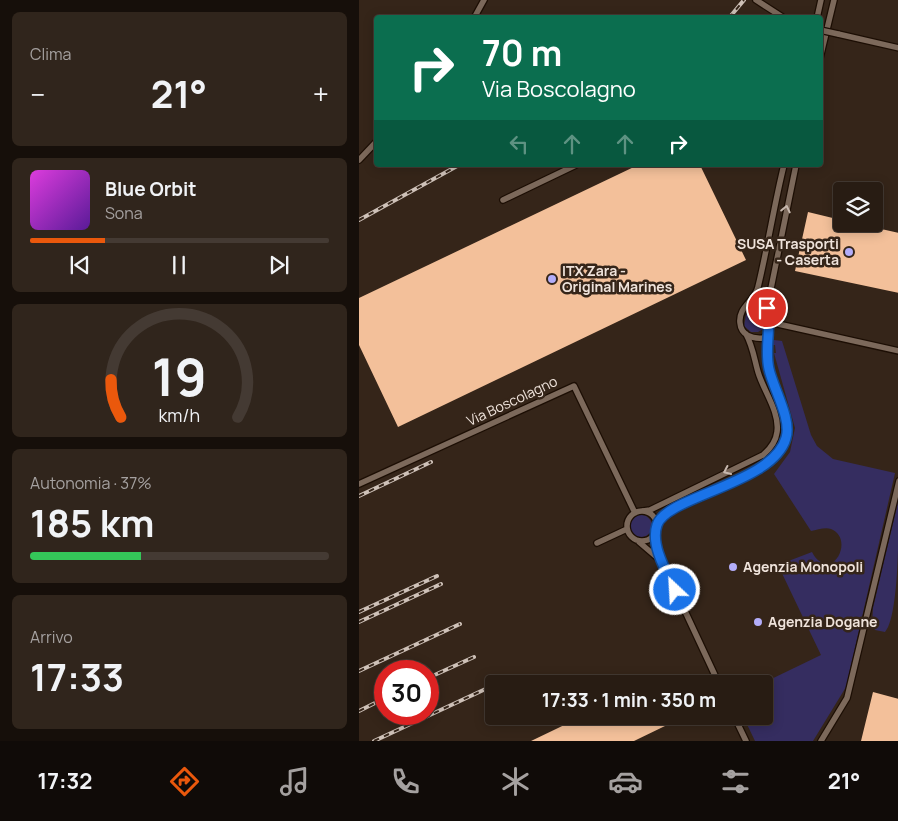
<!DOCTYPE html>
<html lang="it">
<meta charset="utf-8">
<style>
:root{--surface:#281c13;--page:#30251c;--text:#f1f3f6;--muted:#a5a1a0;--line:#443a33;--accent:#ea580c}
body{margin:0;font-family:Manrope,sans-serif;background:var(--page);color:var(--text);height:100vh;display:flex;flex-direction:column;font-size:19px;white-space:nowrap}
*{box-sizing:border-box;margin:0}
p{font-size:16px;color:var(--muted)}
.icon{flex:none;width:28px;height:28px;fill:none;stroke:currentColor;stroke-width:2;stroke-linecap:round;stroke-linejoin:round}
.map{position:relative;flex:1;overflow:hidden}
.side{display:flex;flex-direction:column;gap:12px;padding:12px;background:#160f0a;width:359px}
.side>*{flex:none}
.banner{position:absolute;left:15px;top:15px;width:449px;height:152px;border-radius:5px;box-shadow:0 2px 12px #0003,0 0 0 1px var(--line);background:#0b6e4f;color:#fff;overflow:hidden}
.tools{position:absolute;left:474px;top:182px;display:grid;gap:10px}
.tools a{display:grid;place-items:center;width:50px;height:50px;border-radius:5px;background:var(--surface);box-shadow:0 2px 12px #0003,0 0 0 1px var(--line);font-size:25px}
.speed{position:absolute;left:15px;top:660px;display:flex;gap:10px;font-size:25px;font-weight:700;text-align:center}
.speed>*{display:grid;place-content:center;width:65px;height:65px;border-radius:50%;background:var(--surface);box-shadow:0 2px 12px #0003,0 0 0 1px var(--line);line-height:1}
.speed .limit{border:8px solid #d22;background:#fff;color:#111}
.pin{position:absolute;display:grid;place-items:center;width:42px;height:42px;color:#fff;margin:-21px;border:2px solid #fff;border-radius:50%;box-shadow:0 1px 5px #0007}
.me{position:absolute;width:55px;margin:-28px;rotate:335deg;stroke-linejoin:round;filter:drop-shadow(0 0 4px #0008)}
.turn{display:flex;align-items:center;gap:18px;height:105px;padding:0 25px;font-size:22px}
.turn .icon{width:65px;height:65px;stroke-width:2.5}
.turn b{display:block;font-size:35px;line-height:42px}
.lanes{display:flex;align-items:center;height:48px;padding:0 25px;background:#0003;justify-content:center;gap:25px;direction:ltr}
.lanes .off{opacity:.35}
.big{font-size:38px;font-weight:700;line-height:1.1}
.side .card{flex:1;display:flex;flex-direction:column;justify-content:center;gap:8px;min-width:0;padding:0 18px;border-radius:8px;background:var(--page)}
.side .dial{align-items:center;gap:0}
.dial svg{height:130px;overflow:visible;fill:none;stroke:var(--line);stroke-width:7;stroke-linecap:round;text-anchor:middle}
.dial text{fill:var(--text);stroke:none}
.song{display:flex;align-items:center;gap:15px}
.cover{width:60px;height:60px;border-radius:8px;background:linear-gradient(135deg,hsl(300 70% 55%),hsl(270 70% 35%))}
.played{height:5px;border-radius:2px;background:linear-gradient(90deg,var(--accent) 25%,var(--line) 25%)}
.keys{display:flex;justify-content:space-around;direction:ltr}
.heat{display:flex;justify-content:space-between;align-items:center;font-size:28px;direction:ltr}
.charge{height:8px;border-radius:4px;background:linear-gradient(90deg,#34c759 37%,var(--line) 0)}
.trip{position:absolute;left:126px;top:675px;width:288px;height:50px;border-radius:5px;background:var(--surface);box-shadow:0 2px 12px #0003,0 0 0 1px var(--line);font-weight:700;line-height:50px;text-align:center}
.tab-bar{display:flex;height:80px;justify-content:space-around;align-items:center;background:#100b08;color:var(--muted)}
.tab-bar .icon{width:35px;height:35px}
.tab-bar .selected{color:var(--accent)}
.tab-bar b{font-size:22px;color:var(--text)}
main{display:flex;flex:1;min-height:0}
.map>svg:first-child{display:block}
</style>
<main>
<section class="side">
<div class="card"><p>Clima</p>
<div class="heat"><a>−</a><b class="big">21°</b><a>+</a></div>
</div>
<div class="card">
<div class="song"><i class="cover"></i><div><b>Blue Orbit</b><p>Sona</p></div></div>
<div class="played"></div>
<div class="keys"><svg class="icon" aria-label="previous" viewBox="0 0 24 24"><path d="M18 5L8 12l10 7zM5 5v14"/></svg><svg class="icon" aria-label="pause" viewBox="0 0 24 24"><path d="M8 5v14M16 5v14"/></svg><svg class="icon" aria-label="next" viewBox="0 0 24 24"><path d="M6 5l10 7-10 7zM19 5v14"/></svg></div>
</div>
<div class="card dial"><svg viewBox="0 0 100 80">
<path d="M14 69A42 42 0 1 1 86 69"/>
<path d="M14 69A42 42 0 0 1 8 46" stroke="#ea580c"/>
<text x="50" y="56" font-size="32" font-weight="700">19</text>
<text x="50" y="72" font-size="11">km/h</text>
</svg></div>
<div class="card"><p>Autonomia · 37%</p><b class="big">185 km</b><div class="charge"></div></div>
<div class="card"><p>Arrivo</p><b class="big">17:33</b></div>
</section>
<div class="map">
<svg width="540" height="741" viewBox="0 0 540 741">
<rect width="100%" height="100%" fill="#352519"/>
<!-- green -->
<path fill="#352d60" d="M398,306l6,8v15l-5,3h-7l-7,-6 2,-11 4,-8z
M415,340l8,1 29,94 6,11 16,13 62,14 -49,214 -33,54h-58l-12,-25h21v-32h-3l60,-29 -43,-90 34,-13c4,8 9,12 18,12 13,-6 17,-29 1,-35 -6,-2 -14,1 -20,2l-37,-57 16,-22 5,-24 -21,-75h2l-1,-8h-2z
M539,502c1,24 1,115 -13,130l-10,-2 -3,-5 1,-17z
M271 526a11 11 0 1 1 22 0a11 11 0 1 1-22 0Z"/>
<!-- building -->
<path fill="#f3c09a" d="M279,165h62l46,95 -348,167 -39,-82v-47z
M449,212l33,8v4h18l40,9v60l-104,-22z
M514,692l26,7v42h-38z
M224,716h77l5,10 -31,15h-103z"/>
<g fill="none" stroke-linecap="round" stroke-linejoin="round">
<defs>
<path id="street" d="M397,0l28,18
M115,18l10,-18
M458,18l4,-18
M479,34l61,14
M461,58l14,-58
M0,160l18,-19
M144,200l73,-35
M392,301h6l10,7c3,10 4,23 -4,30 -11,1 -22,-3 -23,-15 -2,-16 15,-22 18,-36 10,-41 16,-82 26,-122
M408,308l29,-143
M410,322l130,29
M0,484l215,-98 61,127
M268 526a15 15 0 1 1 30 0a15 15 0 1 1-30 0Z
M284,511l7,-1 113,-55c7,-6 13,-14 14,-23 3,-20 -14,-42 -19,-60 -4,-14 -5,-25 -12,-38
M298,525l9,-10 14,-8c29,-14 99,-37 107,-70 3,-13 -4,-26 -8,-37 -8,-23 -15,-44 -11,-68
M297,530l2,18 5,16 56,120
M280,542l21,18
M238,543l30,-14
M375,716l12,25
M462,741l26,-43 52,-217"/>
</defs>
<!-- street casing -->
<use href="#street" stroke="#1c0e04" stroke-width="8"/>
<!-- street -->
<use href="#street" stroke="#7c695b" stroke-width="5.5"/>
<defs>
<path id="rail" d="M370,18l15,-18
M0,220l100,-55
M0,496l72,-34
M0,612l78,-36
M0,622l82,-38
M0,671l101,-47
M69,678l46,-21
M0,711l26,-13
M15,741l118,-55"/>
</defs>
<!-- rail casing -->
<use href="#rail" stroke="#cec1b8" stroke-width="4"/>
<!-- rail -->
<use href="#rail" stroke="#352519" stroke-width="2" stroke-dasharray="5.5" stroke-linecap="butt"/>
<defs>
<path id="street-bridge" d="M461,30l18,4"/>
</defs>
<!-- street-bridge casing -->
<use href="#street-bridge" stroke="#1c0e04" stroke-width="8" stroke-linecap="butt"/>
<!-- street-bridge -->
<use href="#street-bridge" stroke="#7c695b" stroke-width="5.5"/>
</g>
<!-- one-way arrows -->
<defs><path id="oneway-chevron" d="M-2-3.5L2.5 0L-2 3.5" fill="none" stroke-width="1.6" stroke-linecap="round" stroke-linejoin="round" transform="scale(1.25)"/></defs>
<g stroke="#c7b8ae">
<use href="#oneway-chevron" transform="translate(427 209) rotate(-78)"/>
<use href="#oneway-chevron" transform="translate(368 471) rotate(155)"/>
</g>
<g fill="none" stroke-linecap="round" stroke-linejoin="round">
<defs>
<path id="route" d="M316,590c-8,-17 -25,-45 -18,-65 9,-29 116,-41 129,-87 6,-19 -13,-50 -17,-69 -5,-21 3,-41 -2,-61"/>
</defs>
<!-- route casing -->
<use href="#route" stroke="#114b97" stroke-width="12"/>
<!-- route -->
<use href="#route" stroke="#1a73e8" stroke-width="9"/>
</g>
<!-- markers -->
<g fill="#b3adf9" stroke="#352519" stroke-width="2">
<circle cx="490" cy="252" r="5"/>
<circle cx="193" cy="279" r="5"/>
<circle cx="374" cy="567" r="5"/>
<circle cx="399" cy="622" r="5"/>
</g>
<g text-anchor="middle" stroke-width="5" stroke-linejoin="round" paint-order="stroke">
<!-- poi labels -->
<g font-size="14" font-weight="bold" fill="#efe3db" stroke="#352519" text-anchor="start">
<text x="480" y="249" text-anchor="end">SUSA Trasporti<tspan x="480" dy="16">- Caserta</tspan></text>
<text x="203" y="276">ITX Zara -<tspan x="203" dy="16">Original Marines</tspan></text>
<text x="384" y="572">Agenzia Monopoli</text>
<text x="409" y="627">Agenzia Dogane</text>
</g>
<!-- street labels -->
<g font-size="14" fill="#efe3db" stroke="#352519">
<text transform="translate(153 401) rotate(-25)" y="5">Via Boscolagno</text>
</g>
</g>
</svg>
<div class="tools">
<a><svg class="icon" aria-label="layers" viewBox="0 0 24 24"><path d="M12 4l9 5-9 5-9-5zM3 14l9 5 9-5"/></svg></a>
</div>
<div class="speed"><div class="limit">30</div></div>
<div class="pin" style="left:408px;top:308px;background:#d93025"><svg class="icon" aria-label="arrive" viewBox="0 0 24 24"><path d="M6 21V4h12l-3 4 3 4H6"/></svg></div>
<svg class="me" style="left:316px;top:590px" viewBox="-20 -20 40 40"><circle r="17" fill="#1a73e8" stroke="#fff" stroke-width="3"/><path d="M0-11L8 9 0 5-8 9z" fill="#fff"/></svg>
<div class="trip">17:33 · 1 min · 350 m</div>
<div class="banner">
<div class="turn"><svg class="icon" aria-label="right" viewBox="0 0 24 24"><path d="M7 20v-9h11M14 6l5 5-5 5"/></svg><div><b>70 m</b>Via Boscolagno</div></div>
<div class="lanes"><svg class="icon off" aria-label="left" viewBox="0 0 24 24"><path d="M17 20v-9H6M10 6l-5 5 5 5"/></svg><svg class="icon off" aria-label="ahead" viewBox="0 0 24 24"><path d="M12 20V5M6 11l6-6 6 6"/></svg><svg class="icon off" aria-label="ahead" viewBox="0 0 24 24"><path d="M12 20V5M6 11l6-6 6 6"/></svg><svg class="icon" aria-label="right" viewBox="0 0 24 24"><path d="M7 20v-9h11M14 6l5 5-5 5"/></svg></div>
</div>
</div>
</main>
<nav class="tab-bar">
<b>17:32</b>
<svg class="icon selected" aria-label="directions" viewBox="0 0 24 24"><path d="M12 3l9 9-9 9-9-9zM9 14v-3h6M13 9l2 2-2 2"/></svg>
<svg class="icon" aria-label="music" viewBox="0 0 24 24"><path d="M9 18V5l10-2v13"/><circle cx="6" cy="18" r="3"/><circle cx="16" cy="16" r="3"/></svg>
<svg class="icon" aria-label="phone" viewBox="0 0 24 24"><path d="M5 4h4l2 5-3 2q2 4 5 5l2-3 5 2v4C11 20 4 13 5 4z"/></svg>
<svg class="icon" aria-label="climate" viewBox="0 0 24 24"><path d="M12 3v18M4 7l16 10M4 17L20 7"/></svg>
<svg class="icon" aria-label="car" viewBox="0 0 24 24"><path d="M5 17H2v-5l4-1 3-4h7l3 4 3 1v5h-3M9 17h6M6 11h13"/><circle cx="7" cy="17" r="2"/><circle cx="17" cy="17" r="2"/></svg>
<svg class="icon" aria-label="filters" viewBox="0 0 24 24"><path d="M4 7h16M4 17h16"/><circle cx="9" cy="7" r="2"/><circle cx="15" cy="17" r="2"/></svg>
<b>21°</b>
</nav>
